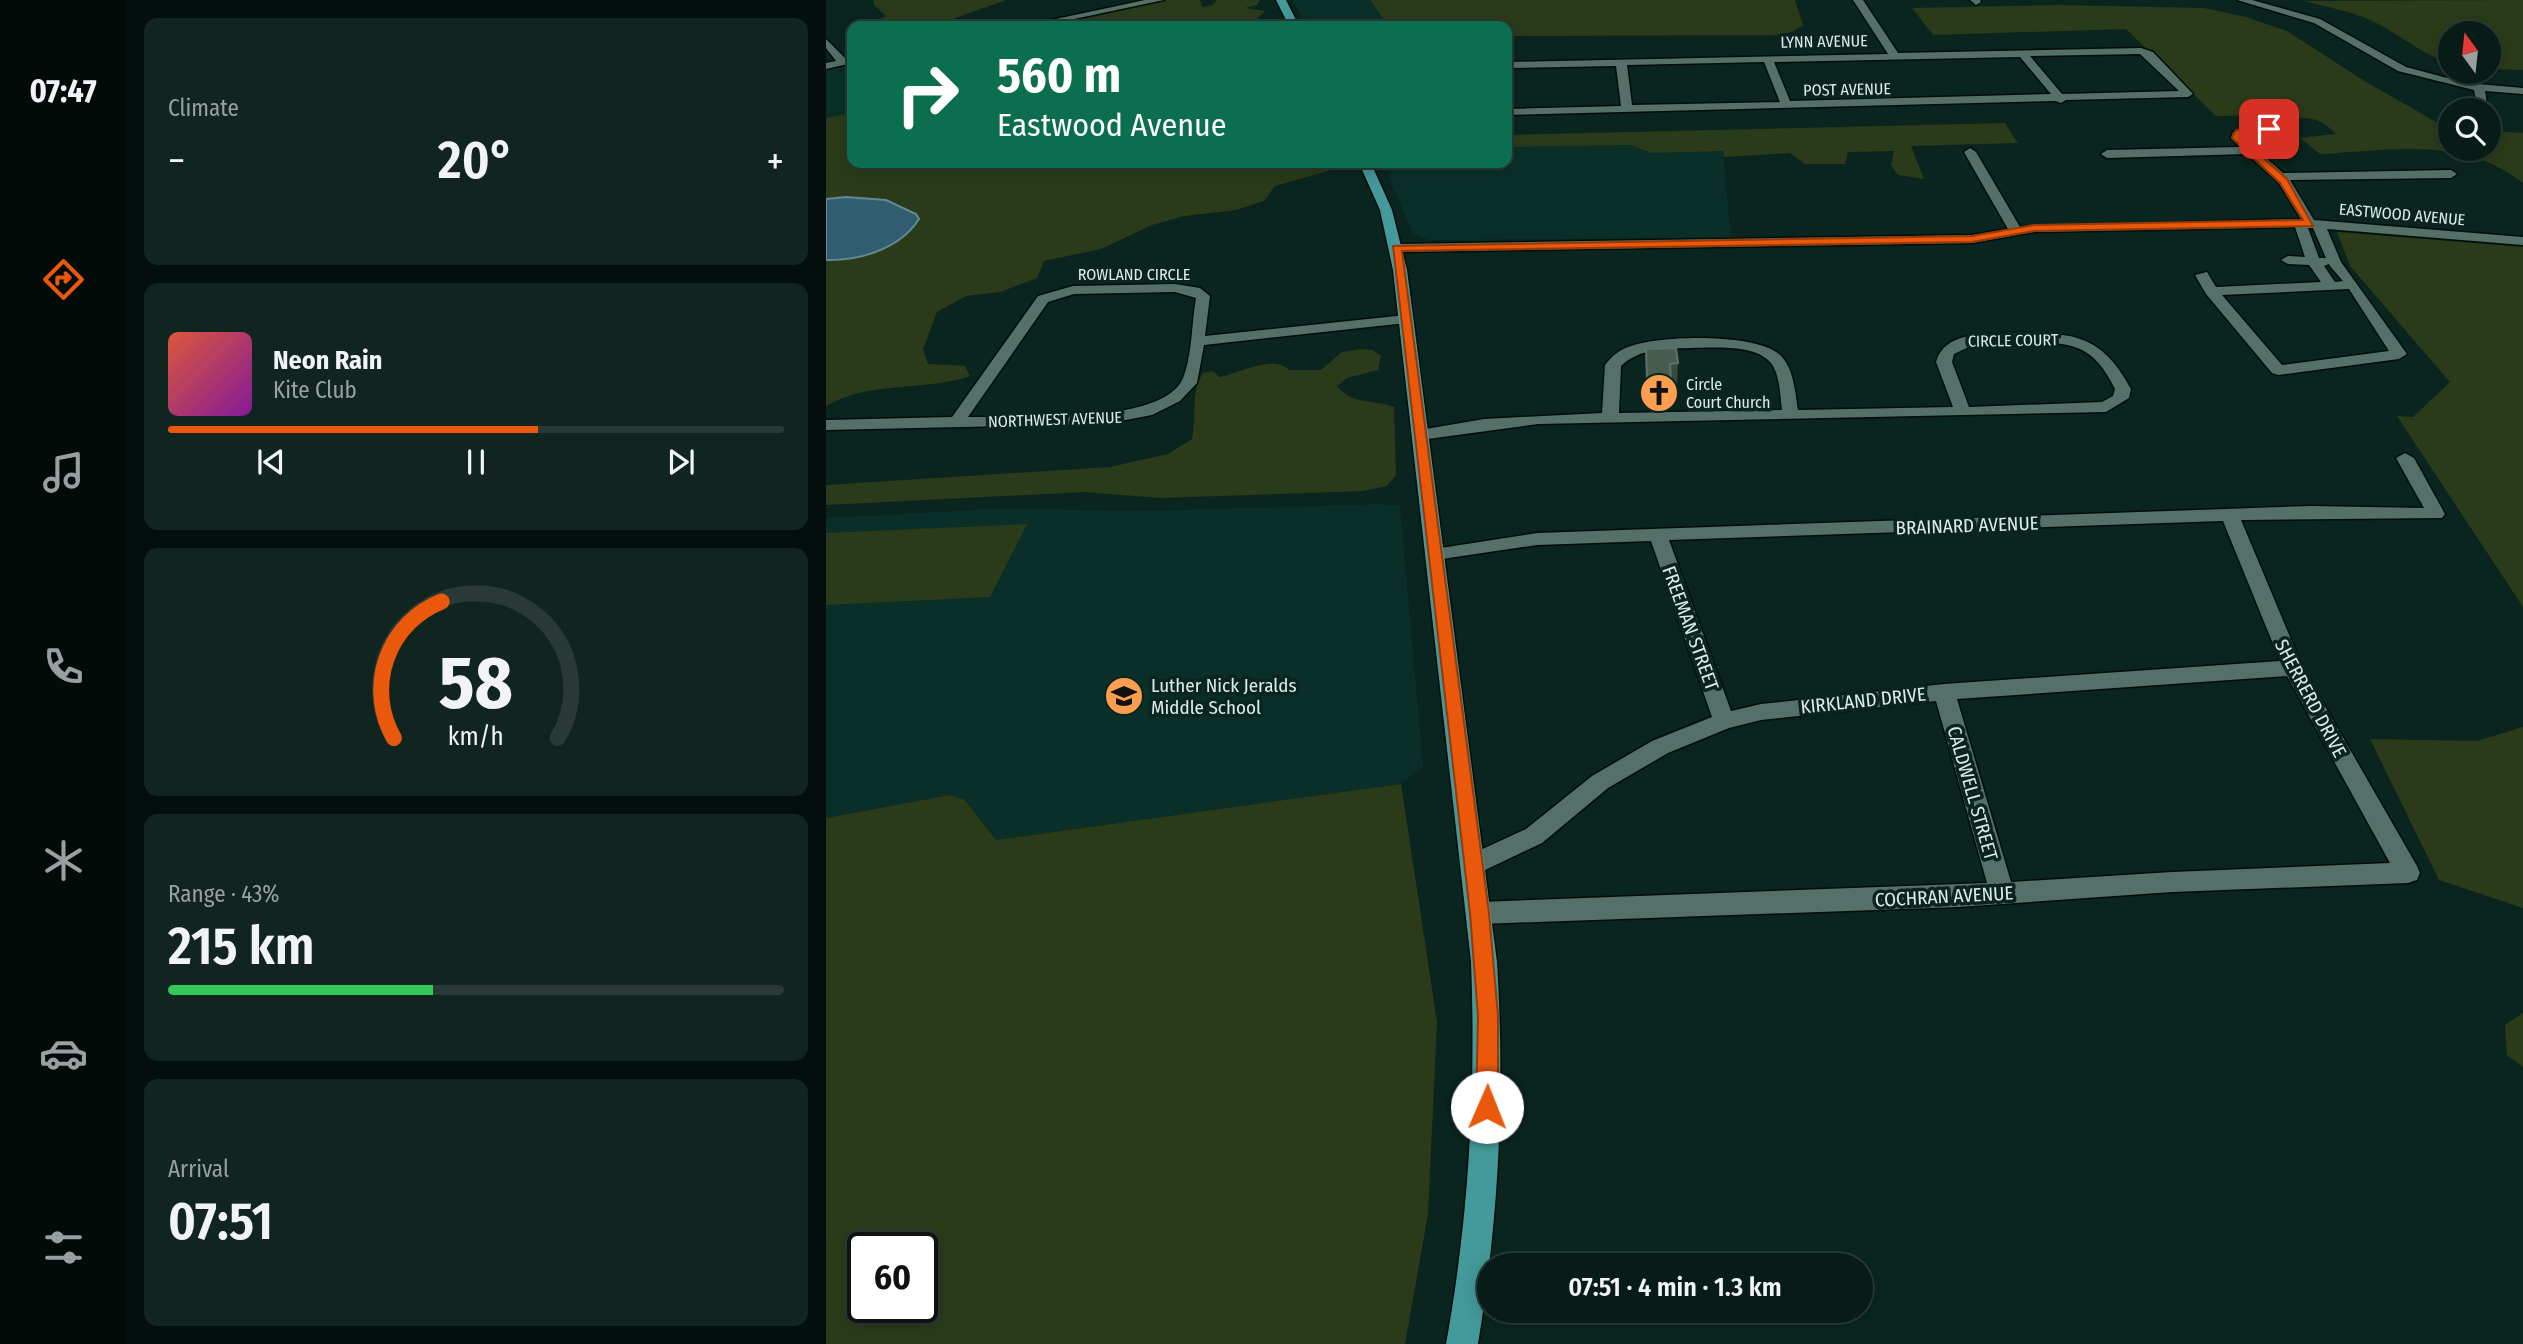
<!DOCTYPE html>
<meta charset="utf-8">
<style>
:root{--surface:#081c17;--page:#112520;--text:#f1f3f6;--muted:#98a1a1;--line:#293a36;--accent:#ea580c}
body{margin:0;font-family:"Fira Sans Condensed",sans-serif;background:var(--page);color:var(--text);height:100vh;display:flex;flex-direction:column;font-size:26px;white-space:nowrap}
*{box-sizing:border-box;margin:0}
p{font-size:23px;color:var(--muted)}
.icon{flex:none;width:38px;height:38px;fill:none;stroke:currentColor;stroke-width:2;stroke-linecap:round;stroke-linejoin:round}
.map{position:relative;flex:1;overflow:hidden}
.drawer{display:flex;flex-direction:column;gap:18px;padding:18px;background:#040f0d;width:700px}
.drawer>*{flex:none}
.banner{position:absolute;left:21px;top:21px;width:665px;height:147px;border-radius:14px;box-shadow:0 4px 18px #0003,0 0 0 2px var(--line);background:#0b6e4f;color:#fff;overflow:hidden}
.needle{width:46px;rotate:345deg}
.buttons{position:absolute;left:1612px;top:21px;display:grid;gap:14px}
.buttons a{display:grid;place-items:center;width:63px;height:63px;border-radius:50%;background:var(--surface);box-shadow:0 4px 18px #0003,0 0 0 2px var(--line);font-size:35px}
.speed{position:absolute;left:21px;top:1232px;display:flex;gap:14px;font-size:35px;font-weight:700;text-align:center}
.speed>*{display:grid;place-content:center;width:91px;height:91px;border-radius:50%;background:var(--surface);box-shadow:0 4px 18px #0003,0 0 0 2px var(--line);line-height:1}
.speed .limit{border:4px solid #111;border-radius:10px;background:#fff;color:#111}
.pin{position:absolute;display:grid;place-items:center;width:60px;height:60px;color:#fff;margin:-30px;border-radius:14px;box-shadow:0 4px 10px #0006}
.me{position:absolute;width:77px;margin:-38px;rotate:1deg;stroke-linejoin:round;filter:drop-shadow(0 0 5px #0008)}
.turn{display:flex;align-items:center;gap:24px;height:147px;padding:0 35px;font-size:32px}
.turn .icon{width:91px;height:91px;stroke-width:2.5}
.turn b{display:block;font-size:49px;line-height:60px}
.big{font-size:52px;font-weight:600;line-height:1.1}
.drawer .widget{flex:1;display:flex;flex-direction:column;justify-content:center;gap:10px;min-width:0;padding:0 24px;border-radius:14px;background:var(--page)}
.drawer .dial{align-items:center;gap:0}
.dial svg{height:182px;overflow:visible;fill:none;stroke:var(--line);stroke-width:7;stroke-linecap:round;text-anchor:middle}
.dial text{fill:var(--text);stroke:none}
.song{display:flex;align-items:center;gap:21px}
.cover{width:84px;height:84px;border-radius:10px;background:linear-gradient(135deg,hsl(10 70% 55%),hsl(290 70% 35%))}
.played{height:7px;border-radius:4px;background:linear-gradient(90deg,var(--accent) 60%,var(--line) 60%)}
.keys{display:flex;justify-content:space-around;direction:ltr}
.heat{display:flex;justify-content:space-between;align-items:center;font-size:38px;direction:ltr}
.charge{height:10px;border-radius:5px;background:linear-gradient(90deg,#34c759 43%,var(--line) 0)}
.trip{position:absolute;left:651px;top:1253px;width:396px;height:70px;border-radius:35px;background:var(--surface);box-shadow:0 4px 18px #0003,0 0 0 2px var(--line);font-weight:600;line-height:70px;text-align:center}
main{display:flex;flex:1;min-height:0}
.tab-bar{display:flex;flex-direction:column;width:126px;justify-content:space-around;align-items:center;background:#030b09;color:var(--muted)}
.tab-bar .icon{width:49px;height:49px}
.tab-bar .on{color:var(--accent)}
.tab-bar b{font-size:32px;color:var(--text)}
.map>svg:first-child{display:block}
</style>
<main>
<nav class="tab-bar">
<b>07:47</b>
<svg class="icon on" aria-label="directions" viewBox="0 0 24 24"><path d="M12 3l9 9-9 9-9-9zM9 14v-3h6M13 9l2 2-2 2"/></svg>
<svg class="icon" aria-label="music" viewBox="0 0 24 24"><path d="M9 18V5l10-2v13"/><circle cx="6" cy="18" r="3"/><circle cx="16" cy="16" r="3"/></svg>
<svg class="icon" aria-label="phone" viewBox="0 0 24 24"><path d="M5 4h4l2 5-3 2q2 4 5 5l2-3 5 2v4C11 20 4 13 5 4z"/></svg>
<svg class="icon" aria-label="climate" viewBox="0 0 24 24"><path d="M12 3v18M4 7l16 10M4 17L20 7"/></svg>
<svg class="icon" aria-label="car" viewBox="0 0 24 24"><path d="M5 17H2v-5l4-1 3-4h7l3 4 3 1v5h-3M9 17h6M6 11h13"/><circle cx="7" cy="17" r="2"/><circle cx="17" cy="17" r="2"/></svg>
<svg class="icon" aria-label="filters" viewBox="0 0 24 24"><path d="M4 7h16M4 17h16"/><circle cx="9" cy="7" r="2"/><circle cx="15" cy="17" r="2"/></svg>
</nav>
<section class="drawer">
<div class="widget"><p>Climate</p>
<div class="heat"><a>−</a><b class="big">20°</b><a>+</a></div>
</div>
<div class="widget">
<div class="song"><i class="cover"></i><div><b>Neon Rain</b><p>Kite Club</p></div></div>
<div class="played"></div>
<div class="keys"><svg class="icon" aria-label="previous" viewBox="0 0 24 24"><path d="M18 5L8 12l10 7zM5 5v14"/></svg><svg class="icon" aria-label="pause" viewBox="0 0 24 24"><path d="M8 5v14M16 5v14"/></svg><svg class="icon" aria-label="next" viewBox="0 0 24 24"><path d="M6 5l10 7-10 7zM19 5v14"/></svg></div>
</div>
<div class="widget dial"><svg viewBox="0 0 100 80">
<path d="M14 69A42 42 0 1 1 86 69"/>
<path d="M14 69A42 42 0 0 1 35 9" stroke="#ea580c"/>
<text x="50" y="56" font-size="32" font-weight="700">58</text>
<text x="50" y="72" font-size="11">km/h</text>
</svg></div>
<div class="widget"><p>Range · 43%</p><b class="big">215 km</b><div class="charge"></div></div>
<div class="widget"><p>Arrival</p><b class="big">07:51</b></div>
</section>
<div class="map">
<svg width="1697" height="1344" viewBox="0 0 1697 1344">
<rect width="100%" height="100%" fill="#0a251f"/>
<!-- built -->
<path fill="#092f28" d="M466,0h78l18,26h-81z
M26,63v50l-26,5v-50z
M804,145l21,8 72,-2 8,87 -302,2 -16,-6 -30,-71h124v-16z
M557,504l17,2 23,261 -22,17 -405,56 -31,-40 -15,-5 -124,23v-300l169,-9 157,2z"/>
<!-- green -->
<path fill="#2b3b19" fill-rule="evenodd" d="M48,0h132l-73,26h-67l20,-10 -12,-11z
M339,0h35l2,7 11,-2 4,-5h43l-3,5 -12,3 20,3 -8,8 7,7h-228z
M544,0h425l8,25 -11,7 -17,3 -268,1v-10h-119z
M1697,0v70l-34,-1 -1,-36h-38v31c-31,-11 -56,-35 -87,-47 -19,-7 -40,-11 -59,-16z
M1233,5l145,3 42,9 41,14 79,51 72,41 12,2v24h38l1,-18 34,2v50c-59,-47 -133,-33 -203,-29l-20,-16 36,-4c-17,-19 -35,-18 -59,-14l-8,-5 -53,1 -90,-87 -193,6 -21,-27z
M26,113v50h484l-8,8 -53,15 -11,15 -28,9 -52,6 -32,9 -51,24 -57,12 -7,17 -37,14 -34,4 -29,16 -14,37 5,15 37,2 5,10c-48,16 -99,4 -144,30v-288z
M1179,123l13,20 -107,3 13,33 -26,-4 -7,-10 3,-14 -46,1 -3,12h-40l-15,-11 -66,4 -1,-6 -72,2 -21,-8 -123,2v-12z
M1511,232l186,15v360l-126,-191 16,1 37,-35 -100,-116z
M535,349l12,1 8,6 -3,14 -31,8 -10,8c14,19 36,13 57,21l2,68 -9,11 -23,5 -204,7 -75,-6 -259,13v-20l284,-18 58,-13 24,-15c5,-24 -2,-46 11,-66l9,-2 8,6c20,-4 54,-23 69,-7h32l21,-18z
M201,524l-37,73 -164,8v-72z
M1697,727v181l-84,-28 -69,-141 107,2z
M575,784l36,238 -9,192 -23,130h-579v-526l124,-23 15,5 31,40zM37,1248h59v59h-59z
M1697,1013v54l-16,-12 -2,-30z"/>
<!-- water -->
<path fill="#305e70" stroke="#648994" stroke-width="2" d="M20,197l40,3 30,14 3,5c-19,30 -60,42 -93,41v-61z"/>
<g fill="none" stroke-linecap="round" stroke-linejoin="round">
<defs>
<path id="minor" d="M319,0h19l-123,26h-18z
M1027,0h10l35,53 243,-5 12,4 40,42 -5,3 -122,3 -5,3 -5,-2 -549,14v-6l114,-3 -5,-40 -109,2v-6l381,-8zM1314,54l39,37 -117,3 -32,-38zM1194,57l31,37 -261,7 -16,-39zM938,62l16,40 -148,3 -5,-40z
M1144,0h10l1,2 -5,3z
M1411,0h15l68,19 86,48 60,16 57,5v6l-38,-3 3,19h-10l-4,-20 -76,-19 -84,-48z
M0,39l19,19 7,-1v6l-26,6v-6l10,-2 -10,-13z
M1425,125l24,4c-10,7 -24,-2 -32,8l40,36 168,-3 6,4 -6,4 -161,2 24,40 209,17v8l-196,-16 14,33 66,92 -8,5 -121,16 -6,-2 -66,-79 -11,-19 12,-3 9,15 105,-5 -12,-17 -21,-1 -7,-4 7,-4 17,1 -10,-30 -261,5 -62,11 -575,9 -7,-4 7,-4 575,-9 36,-6 -44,-77 6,-4 6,4 44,75 281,-8 -22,-36 -32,-29 -140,4 -6,-4 6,-4 133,-3 -9,-9 2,-6zM1482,228h5l13,30h-7zM1503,264l1,2 13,15 -8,1 -11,-16zM1523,289l40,62 -107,14 -60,-70z
M349,284l25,4 10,8 -5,40 201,-21 7,4 -7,4 -202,22 -7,38 -17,18 -28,14 -47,9 -279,6v-10l126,-3 86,-121 35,-10zM349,292l21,6c-4,22 -4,59 -13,80 -19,48 -170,38 -215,39l80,-115 26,-8z
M1183,333c60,0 91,-2 122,56l-2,9 -23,14 -568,12 -118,16 -8,-5 8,-5 64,-11 118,-6 3,-48c7,-9 15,-16 26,-19 30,-11 123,-13 148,8 15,13 16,38 19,56l155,-3 -17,-45c8,-30 47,-28 73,-29zM1202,342c46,1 65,3 87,47l-2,7 -11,6 -133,5 -17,-45 2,-8 19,-9zM863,348c22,0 65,-4 81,14 10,11 10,34 12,48l-163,3 2,-47c19,-18 44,-17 68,-18z
M1579,453l9,5 31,56 -3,4 -201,2 62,148 114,198 3,7 -3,7 -9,3 -236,9 -214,15 -478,17 -9,-3 -4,-8 4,-8 9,-3 507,-19 -51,-182 -175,19 -32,8 -61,25 -60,35 -66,55 -59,28 -9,3 -9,-3 -3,-7 3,-7 61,-28 66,-53 60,-35 60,-24 -61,-176 -114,4 -102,15 -7,-2 -2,-4 2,-4 109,-17 774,-27 113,2 -28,-50zM1397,521l57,140 -336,23 -183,20 -30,7 -62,-171zM1461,676l103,187 -218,9 -161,10 -54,-183z"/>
<path id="major" d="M450,0h10l13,26h-10z
M533,163h12l21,47 15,60 90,692c8,129 2,256 -19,382h-32c23,-127 30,-253 25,-382l-78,-692 -13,-60z"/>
</defs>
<!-- minor casing -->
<use href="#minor" stroke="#000e09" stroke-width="3"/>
<!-- major casing -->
<use href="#major" stroke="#000e09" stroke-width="3"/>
<!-- minor -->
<use href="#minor" fill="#547069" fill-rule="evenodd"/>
<!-- major -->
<use href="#major" fill="#44999b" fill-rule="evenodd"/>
</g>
<!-- wall -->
<path fill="#374a3e" d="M820,349l32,14 -1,21 -6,1v16h-23z"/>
<!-- building -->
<path fill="#495c50" stroke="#607268" stroke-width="2" d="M850,348l2,15 -8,1 1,16h-24l-1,-31z"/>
<!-- route -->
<path fill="#ea580c" stroke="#983908" stroke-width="2" d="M1443,126l3,5 -27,1 -4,6 46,41 26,47 -279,5 -62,11 -570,9 87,662 9,103v91l-3,7 -8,3 -8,-3 -3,-7 2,-91 -8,-103 -77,-667 579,-10 62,-11 269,-5 -23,-37 -48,-45 4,-8z"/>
<!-- icons -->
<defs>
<symbol id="church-disc" viewBox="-11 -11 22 22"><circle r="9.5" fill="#fb9e50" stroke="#0a251f"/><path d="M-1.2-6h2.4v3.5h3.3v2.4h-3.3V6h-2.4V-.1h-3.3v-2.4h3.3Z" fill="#111"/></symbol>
<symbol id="school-disc" viewBox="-11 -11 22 22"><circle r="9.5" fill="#fb9e50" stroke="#0a251f"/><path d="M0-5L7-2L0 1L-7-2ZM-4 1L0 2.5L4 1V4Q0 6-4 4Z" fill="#111"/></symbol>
</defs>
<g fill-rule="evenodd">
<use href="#church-disc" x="811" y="371" width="44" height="44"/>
<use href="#school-disc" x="276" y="674" width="44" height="44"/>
</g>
<g text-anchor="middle" stroke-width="7" stroke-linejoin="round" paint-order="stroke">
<!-- far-street labels -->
<g font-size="16" fill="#ddece8" stroke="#0a251f">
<text transform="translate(998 41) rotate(-1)" y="6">LYNN AVENUE</text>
<text transform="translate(1021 89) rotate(-1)" y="6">POST AVENUE</text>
<text transform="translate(1576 214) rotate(5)" y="6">EASTWOOD AVENUE</text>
<text x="308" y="280">ROWLAND CIRCLE</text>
<text transform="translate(1187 340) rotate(-1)" y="6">CIRCLE COURT</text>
<text transform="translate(229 419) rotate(-2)" y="6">NORTHWEST AVENUE</text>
</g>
<!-- far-poi labels -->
<g font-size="16" fill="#ddece8" stroke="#0a251f" text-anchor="start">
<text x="860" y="390">Circle<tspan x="860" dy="18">Court Church</tspan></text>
</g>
<!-- street labels -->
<g font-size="19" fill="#ddece8" stroke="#0a251f">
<text transform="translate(1141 525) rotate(-2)" y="7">BRAINARD AVENUE</text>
<text transform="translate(865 628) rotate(70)" y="7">FREEMAN STREET</text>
<text transform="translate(1485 698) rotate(62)" y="7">SHERRERD DRIVE</text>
<text transform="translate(1037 700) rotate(-6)" y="7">KIRKLAND DRIVE</text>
<text transform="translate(1147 793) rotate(74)" y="7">CALDWELL STREET</text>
<text transform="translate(1118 896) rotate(-3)" y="7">COCHRAN AVENUE</text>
</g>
<!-- poi labels -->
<g font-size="19" fill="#ddece8" stroke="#0a251f" text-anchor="start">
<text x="325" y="692">Luther Nick Jeralds<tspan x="325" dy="22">Middle School</tspan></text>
</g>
</g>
</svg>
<div class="buttons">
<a><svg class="needle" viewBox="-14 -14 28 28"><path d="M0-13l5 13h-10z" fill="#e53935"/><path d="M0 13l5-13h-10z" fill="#98a1a1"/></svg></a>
<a><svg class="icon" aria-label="search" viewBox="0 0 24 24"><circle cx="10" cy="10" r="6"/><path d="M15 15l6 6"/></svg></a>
</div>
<div class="speed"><div class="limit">60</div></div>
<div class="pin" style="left:1443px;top:129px;background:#d93025"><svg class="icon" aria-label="arrive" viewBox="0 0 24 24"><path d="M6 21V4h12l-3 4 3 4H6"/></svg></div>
<svg class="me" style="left:661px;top:1107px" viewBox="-20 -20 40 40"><circle r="19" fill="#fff"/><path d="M0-13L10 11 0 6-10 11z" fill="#ea580c"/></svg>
<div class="trip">07:51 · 4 min · 1.3 km</div>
<div class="banner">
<div class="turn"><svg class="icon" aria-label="right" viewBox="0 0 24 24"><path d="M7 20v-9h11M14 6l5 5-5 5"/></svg><div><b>560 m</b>Eastwood Avenue</div></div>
</div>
</div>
</main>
